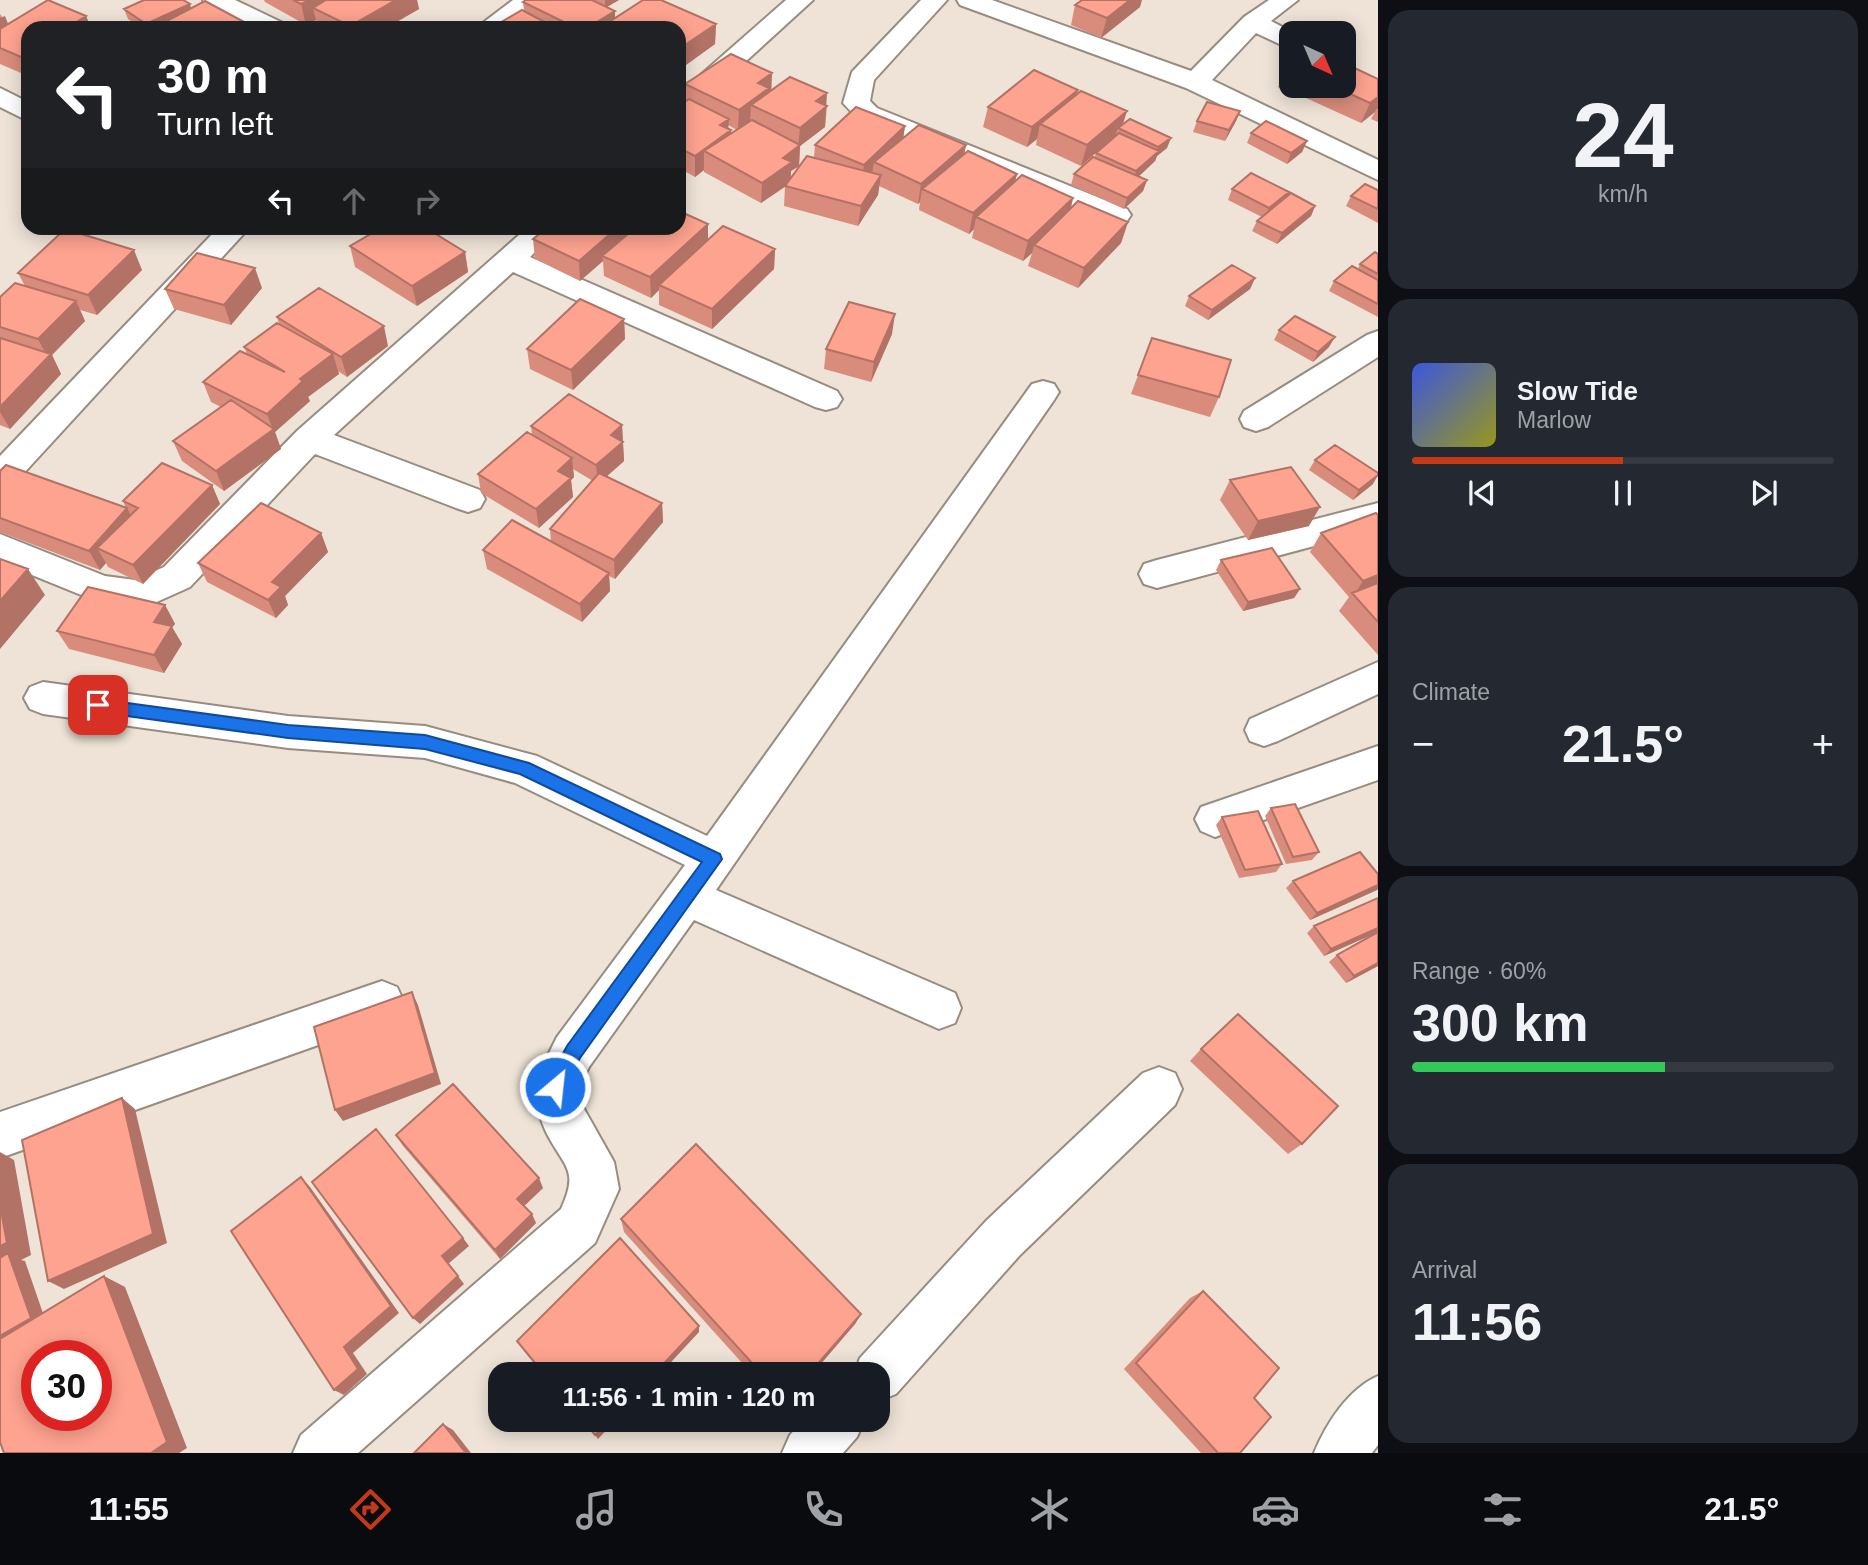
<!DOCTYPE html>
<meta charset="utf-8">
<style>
:root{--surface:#171b24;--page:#242831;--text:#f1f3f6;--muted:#9ea1a6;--line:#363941;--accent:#c43a19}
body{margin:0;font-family:Arial,sans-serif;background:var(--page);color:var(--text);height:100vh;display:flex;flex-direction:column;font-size:26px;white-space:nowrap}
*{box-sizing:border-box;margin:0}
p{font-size:23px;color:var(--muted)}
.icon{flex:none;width:38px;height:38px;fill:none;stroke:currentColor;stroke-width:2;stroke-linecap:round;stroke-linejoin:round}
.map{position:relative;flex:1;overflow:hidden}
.sheet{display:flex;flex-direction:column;gap:10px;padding:10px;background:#0d0f14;width:490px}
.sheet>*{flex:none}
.guide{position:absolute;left:21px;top:21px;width:665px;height:214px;border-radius:21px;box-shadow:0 4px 18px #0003;background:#202124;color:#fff;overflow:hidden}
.needle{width:46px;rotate:136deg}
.tools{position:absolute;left:1279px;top:21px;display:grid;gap:14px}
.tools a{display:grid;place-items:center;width:77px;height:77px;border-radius:14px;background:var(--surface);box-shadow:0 4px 18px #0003;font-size:35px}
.speed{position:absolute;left:21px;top:1340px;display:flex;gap:14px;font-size:35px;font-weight:700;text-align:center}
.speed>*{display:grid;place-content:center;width:91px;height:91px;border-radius:50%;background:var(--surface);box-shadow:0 4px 18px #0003;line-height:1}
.speed .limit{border:10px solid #d22;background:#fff;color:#111}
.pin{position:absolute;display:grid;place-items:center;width:60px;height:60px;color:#fff;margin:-30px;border-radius:14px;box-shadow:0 4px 10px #0006}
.me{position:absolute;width:77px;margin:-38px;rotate:28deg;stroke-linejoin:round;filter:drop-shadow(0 0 5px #0008)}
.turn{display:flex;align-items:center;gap:24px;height:147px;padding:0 21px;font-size:32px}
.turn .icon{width:91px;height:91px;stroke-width:2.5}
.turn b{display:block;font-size:49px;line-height:60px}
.lanes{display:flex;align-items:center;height:66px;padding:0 21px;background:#0003;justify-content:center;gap:35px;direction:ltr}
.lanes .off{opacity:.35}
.big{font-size:52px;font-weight:600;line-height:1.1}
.sheet .card{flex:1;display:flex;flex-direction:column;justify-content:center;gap:10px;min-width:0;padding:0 24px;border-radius:21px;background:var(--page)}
.sheet .dial{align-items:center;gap:0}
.dial b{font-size:91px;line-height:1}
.song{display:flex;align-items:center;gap:21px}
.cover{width:84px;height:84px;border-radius:10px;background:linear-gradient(135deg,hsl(230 70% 55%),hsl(60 70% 35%))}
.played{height:7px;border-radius:4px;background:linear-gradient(90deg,var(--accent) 50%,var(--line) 50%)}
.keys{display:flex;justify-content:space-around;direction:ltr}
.heat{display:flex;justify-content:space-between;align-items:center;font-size:38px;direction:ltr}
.charge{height:10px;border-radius:5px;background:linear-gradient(90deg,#34c759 60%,var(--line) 0)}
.trip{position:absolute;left:488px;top:1362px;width:402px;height:70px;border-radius:21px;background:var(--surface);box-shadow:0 4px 18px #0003;font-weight:600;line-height:70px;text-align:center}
.tab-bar{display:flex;height:112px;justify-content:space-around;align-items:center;background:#090b0e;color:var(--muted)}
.tab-bar .icon{width:49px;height:49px}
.tab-bar .selected{color:var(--accent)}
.tab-bar b{font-size:32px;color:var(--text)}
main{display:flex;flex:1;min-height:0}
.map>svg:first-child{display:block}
</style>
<main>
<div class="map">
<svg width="1378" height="1453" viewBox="0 0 1378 1453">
<rect width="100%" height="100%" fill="#eee3d6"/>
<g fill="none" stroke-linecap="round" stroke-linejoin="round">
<defs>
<path id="minor" d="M203,0h32l48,23 4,5h-33l-48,-23z
M513,0h28l-36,28h-29z
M786,0h27l-125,114 -9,2v-22z
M921,0h26l-73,80 -4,21 7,7 250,101 4,6 -4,6 -10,3 -10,-3 -248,-101 -16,-17 9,-31z
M957,0h35l199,71 53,-54 25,-17h29l-27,21 23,12h-2v17l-36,-17 -44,47 166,80v20l-192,-92 -226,-83z
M0,88l28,14v19l-28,-14z
M218,228h31l-237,258 -12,3v-33z
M527,228h32l-29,29 307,134 5,8 -5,8 -11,3 -11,-3 -302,-135 -179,163 146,55 5,9 -5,9 -12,4 -12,-4 -141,-54 -125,133 -40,18 -13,4 -36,-6 -101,-41v-28l105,42 30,4 29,-13 133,-136z
M1378,331v26l-110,70 -12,4 -12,-4 -4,-8 4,-8 123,-76z
M1043,381l11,3 5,8 -5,8 -338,490 239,103 6,15 -6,15 -16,6 -245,-109 -105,147 -11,22 5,18 31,55 5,27 -24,54 -237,210h-65l8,-18 260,-226c18,-39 4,-41 -14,-75 -7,-14 -11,-31 -15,-47l25,-50 128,-172 -170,-82 -90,-25 -137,-10 -245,-34 -13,-5 -6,-11 6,-11 13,-5 245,34 137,10 112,30 170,80 325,-452z
M1378,503v26l-221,59 -13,-4 -5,-10 5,-10 13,-4z
M1378,662v32l-100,47 -14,5 -14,-5 -5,-11 5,-11z
M1378,746v34l-163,57 -14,-6 -6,-12 6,-12z
M382,981l15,6 7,15 -7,15 -397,141v-46z
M1159,1067l16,6 7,16 -7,16 -155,150 -124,139 -18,7v-27h-24l6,-16 126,-137 157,-148z
M1378,1376v69l-6,8h-58c12,-29 34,-64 64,-77z
M804,1419h61l-8,18 -14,16h-61l8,-18z"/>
</defs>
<!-- minor casing -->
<use href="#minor" stroke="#968c80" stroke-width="4"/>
<!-- minor -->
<use href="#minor" fill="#fff" fill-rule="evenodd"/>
</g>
<!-- wall -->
<path fill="#da8c7c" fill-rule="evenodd" d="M264,0h153l2,9 -33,19h-68l-2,-8 -10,5 -41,-23z
M526,0h93l-12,7 8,4v7l28,-18h18l55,24 -1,20 -36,26v-42h-188l31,-18 2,1 -1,-9z
M1075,5l65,2 -39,31 -30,-13z
M191,8l57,16 1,4h-108l-13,-9 -4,-10z
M0,14l8,10 78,-8 5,12h-63v48l-28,-12z
M1292,69v17h52l34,-7v43l-7,-3 4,-7 -14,11 -55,-25 3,-6 -9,6 -22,-11 4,-10z
M772,73l-1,17 56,16 -2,21 -25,19 -1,20 -8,5v7l23,-21 1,-12 90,-19 -2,13 63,6 -2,9 53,20 -2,7 58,17 -2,10 57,14 -7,21 -43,45 -50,-22 4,-13 -9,8 -51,-23 2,-9 -5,5 -50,-24 1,-8 -2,2 -39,-18 -1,9 -20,31 -74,-20 1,-19 -24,16 -57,-31v-2l-9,7 -16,-9v-62l6,-4v-18zM728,125l9,5 -6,4v-4l-3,-1z
M1078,90l-2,5 51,16 -4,13 44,24 -10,8 -2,5 -17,16 9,3 -4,11 -19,18 -53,-24 3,-11 20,-16 2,-5 9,-8 -24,21 -45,-21 1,-6 -10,8 -44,-20 5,-20z
M1240,111l-4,10 -11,20 -32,-9 4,-11z
M1251,133l56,8 -5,11 -15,12 -40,-21z
M1232,189l57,3 -2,4 28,10 -4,10 -34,28 -25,-13 5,-10 5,-4 -34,-17z
M1378,190v33l-32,-17 5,-10z
M708,224v16l67,9 -1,20 -62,60 -53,-24v-15l-8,8 -47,-22 -1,-15 -23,20 -45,-22 -2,-20z
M350,246l115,6 3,20 -51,34 -62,-39z
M1378,254v63l-49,-26 5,-10 24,-12 2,-5z
M142,270l-45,45 -17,-5 5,11 -33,34 9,19 -51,55 -10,-4v-128l25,-11 -7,-13z
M1255,278l-5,11 -42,31 -23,-14 4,-10z
M262,288l-31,37 -57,-16 -9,-20z
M277,317l111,29 -41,31 -9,-6 1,3 -31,23 2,4 -35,31 6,17 -57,42 -42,-30 -9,-20 48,-34 -10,-5 -8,-20 44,-28 -3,-7 35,-23z
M624,319l1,20 -52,51 -43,-21 -3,-20z
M1279,330l50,17 -16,15 -39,-22z
M892,334l-21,48 -47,-13 2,-20z
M1152,338l67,59 -9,20 -79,-23z
M622,425l2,36 -18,16 56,26 1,19 -48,57 -6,-3 1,15 -28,31 -95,-53 -4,-19 68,-8 -1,-13 43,-48 -20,-12 1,8 -3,3 2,17 -34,31 -58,-35 -3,-19 54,-39 -1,-9z
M1315,460l58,24 -20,16 -44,-30z
M0,471l126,37 -3,-7 89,-16 8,19 -77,80 -35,-17 -2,-4 -6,7 -100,-38z
M1230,480l79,46 -61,14 -28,-40z
M1378,515v140l-39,-44 10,-14 -39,-45 11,-19z
M321,533l7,19 -43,44 3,9 -12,13 -69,-36 -9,-19z
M1221,560l79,29 -6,9 -51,13 -27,-41z
M165,605l10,19 -3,3 10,17 -18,29 -95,-24 -12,-18z
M1271,808l48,44 -7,8 -26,4 -21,-48z
M1222,817l60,47 -6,8 -37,6 -23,-53z
M1378,874v15l-1,1 -67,30 -24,-32 7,-7z
M1314,926l64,6 -54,24 -17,-23z
M1378,932v34l-32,17 -17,-21 8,-7z
M1201,1049l101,95 -14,10 -98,-93z
M396,1135l147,53 -19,18 12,17 -36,36 -97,-113z
M621,1219l240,95 -6,10 -43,50h-60l-128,-142z
M1203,1291l51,107 -14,55h-39l-77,-84 66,-71z"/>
<!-- shaded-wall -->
<path fill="#b27265" d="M310,0h43l-40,8 3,12 -10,5 -5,-21z
M396,0h21l2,9 -33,19h-35l-1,-2z
M605,0h14l-14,8z
M1130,0h12l-2,7 -39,31 6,-20z
M190,4l3,11 -29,13h-17l-1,-4z
M615,11v17l-12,-2v2h-16z
M5,16l8,20 -13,12v-30z
M86,16l5,12h-24z
M716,24l-1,20 -36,26v-21z
M28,52v21l-7,-16z
M772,73l-1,21 -20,11 -1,17 -12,8 1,-20 19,-27z
M1307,86h4l-2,6 -9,6 5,-10z
M1078,90l-6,20 -32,14 -3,15 -10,8 5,-20z
M827,93l-2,34 -25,19 -1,20 -8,5 -1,12 -29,20 1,-20 21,-25 15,-11 2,-19 16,-27z
M1378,97v12h-2l-1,3 -14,11 9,-20z
M1127,111l-6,18 -3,-1 -3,8 -34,30 6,-21z
M1240,111l-4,10 -11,20 4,-11z
M729,119l-1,14 3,-3 -1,21h-26v19l-9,7v-21l25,-31z
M905,126l-3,20 -28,16 -2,12 -11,11 3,-20z
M1171,138l-4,10 -10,8 -2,5 -22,21 3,-11 20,-18 2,-6z
M1307,141l-5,11 -15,12 4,-11z
M966,145l-4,21 -40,23 -2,13 -2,2 3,-20z
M1017,174l-5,20 -36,23 -2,12 -5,5 4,-21z
M881,175l-3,20 -20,31 3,-20z
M1147,180l-4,11 -19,18 3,-11z
M1289,192l-4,10 -20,17 4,-11z
M1073,198l-5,21 -34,26 -2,8 -9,8 5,-20z
M1315,206l-4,10 -34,28 5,-11z
M1128,222l-7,21 -43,45 6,-20z
M708,224v20l-49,41v5l-8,8 -1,-21z
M617,228h24l-39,28 1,5 -23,20 -1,-20z
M775,249l-1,20 -62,60v-20z
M134,250l8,20 -45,45 -9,-20z
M465,252l3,20 -51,34 -5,-20z
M255,268l7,20 -31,37 -7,-20z
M1255,278l-5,11 -42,31 4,-10z
M76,301l9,20 -33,34 9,19 -51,55 -10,-17v-5l48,-49 -10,-19z
M895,314l-3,20 -21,48 3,-20z
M624,319l1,20 -52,51 -2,-20z
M384,326l4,20 -41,31 -6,-20z
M1335,337l-6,10 -16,15 5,-10z
M333,354l6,20 -31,23 2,4 -35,31 6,17 -57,42 -8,-20 57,-41 -6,-16 33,-35z
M622,425l2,36 -26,23 -2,-19 15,-30z
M572,458l2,19 -3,3 2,17 -34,31 -3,-19 22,-38z
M1378,475l-5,9 -20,16 6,-10z
M212,485l8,19 -77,80 -10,-19z
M662,503l1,19 -48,57 -1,-19z
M1320,507l-11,19 -61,14 10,-19z
M127,508l10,19 -40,21 9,15 -6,7 -11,-19z
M321,533l7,19 -43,44 3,9 -12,13 -8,-18 4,-18z
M28,569l17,26 -45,54v-48z
M609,573l1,18 -28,31 -2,-18z
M1378,575v14l-24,6 9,-14z
M1300,589l-6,9 -51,13 5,-9z
M165,605l10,19 -3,3 10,17 -18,29 -10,-18v-33z
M1378,885v4l-1,1 -67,30 7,-7z
M1378,928v4l-54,24 7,-7z
M1378,963v3l-32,17 8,-7z
M412,992l6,13 23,79 -98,37 -8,-11z
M122,1098l13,11 32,134 -103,46 -16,-8z
M0,1152l14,8 17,95 -10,5 4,1 22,64 -47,28z
M301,1177l9,10 89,126 -46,40 14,21 -23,21 -10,-5 10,-43z
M539,1178l4,10 -21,20 -5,-9z
M532,1214l4,9 -36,36 -5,-9z
M463,1238l6,8 -21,18 -6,-8z
M104,1276l21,11 62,161 -8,5h-28z
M458,1276l6,8 -44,40 -7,-6z
M861,1314l-6,10 -43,50h-3z
M699,1326v6l-39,42h-6z
M611,1419h6l-19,20 -3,-4z
M443,1424l10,6 18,23h-5z"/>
<!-- building -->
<path fill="#fea390" stroke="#b27265" stroke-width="2" fill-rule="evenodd" d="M48,0l38,16 -19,12h-39v24l-7,5 -21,-9v-19z
M144,0h39l7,4 -44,20 -22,-15z
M293,0h17l-9,4z
M326,0h70l-46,26 -37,-18z
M526,0h66l23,11 -28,17h-11l-53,-26z
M643,0h18l55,24 -37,25v-21h-72l-4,-2z
M1082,0h48l-23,18 -32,-13z
M205,1l43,23 -7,4h-88z
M522,10l34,18h-65z
M731,54l41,19 -14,10 11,5 -30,22 -54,-26z
M1344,63l34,16v18l-8,6 -37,-17h11z
M1292,69v12l-10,-4z
M1034,70l44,20 -46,37 -44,-20z
M790,77l37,16 -11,8 11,5 -27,22 -49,-23z
M1081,91l46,20 -40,34 -47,-21z
M689,99l40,20 -9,6 11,5 -36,26 -16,-8v-42z
M1207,102l33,9 -11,19 -32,-9z
M856,107l49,19 -41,39 -49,-20z
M1130,119l41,19 -13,9 -40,-19z
M752,120l48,25 -17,13 9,4 -30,21 -58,-32z
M1266,121l41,20 -16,12 -40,-20z
M919,125l47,20 -45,39 -47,-22z
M1119,133l40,18 -23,20 -40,-18z
M968,151l49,23 -44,39 -51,-24z
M807,156l74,19 -20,31 -76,-20z
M1093,157l54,23 -20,18 -53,-24z
M1251,173l38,19 -20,16 -37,-19z
M1022,175l51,23 -45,43 -52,-24z
M1365,184l13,6v19l-27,-13z
M1291,193l24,13 -33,27 -25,-12z
M1078,201l50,21 -44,46 -50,-23z
M679,211l29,13 -58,53 -48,-21 33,-28h44z
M723,226l52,23 -63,60 -53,-24z
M381,228h45l39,24 -53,34 -62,-40z
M547,228h70l-38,33 -46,-22z
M65,229l69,21 -46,45 -70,-22z
M1375,252l3,2v20l-18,-10z
M197,253l58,15 -31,37 -59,-16z
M1232,265l23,13 -43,32 -23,-14z
M1352,266l26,14v24l-44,-23z
M15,283l61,18 -38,38 -38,-12v-30z
M319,288l65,38 -43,31 -64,-40z
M580,299l44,20 -53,51 -44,-21z
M849,302l46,12 -21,48 -48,-13z
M1295,316l40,21 -17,15 -39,-22z
M277,323l56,31 -33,25 3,2 -36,33 -64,-32 37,-31 45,21 -41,-25z
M0,338l51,16 -51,53z
M1152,338l79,22 -12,37 -81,-22z
M569,394l53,31 -11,10 12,7 -27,23 -65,-39z
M231,400l43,29 -58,42 -43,-30z
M527,432l45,26 -14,13 13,7 -35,31 -58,-35z
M1335,445l43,28v2l-19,15 -44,-30z
M162,463l50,22 -79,80 -36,-17 41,-40 -15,-7z
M6,465l121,43 -38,43 -89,-33v-47z
M1291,467l29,40 -62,14 -28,-41z
M599,473l63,30 -48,57 -64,-31z
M261,503l60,30 -49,49 9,5 -13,13 -70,-37z
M1376,513l2,2v60l-15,6 -42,-48z
M512,520l97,53 -29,31 -97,-54z
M1272,548l28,41 -52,13 -27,-42z
M0,559l28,10 -28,32z
M1378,583v39l-26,-29z
M88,587l77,18 -11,17 18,4 -18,29 -97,-24z
M1295,804l24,48 -26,5 -22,-49z
M1258,811l24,53 -37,6 -23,-53z
M1360,852l18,22v11l-61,28 -24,-32z
M1378,898v30l-47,21 -17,-23z
M1378,932v31l-24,13 -17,-21z
M412,992l23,81 -100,37 -21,-83z
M1238,1014l100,92 -36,38 -101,-95z
M453,1084l86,94 -22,21 15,15 -37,36 -99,-115z
M122,1098l31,136 -105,47 -26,-141z
M376,1129l87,109 -21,18 16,20 -45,42 -101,-136z
M696,1144l165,170 -52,60h-47l-141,-155z
M301,1177l90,129 -47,41 14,22 -24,21 -103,-159z
M0,1205l7,38 -7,3z
M620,1238l79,88 -45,48h-110l-27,-33z
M8,1253l23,65 -31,18v-78z
M104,1276l63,166 -16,11h-147l-4,-11v-103zM37,1356h59v60h-59z
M1203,1291l76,77 -25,30 17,19 -31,36h-22l-82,-90z
M582,1419h29l-16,16z
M443,1424l23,29h-52z"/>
<!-- route -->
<path fill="#1a73e8" stroke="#114b97" stroke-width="2" d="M98,699l190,26 137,10 104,28 191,91 2,5 -142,199 -19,35 -6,3 -7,-3 -3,-6 22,-41 135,-184 -182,-88 -95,-25 -137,-11 -190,-26 -8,-7z"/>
</svg>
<div class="tools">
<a><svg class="needle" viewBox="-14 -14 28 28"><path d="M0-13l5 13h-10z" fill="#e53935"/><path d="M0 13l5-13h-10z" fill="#9ea1a6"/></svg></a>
</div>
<div class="speed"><div class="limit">30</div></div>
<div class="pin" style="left:98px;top:705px;background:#d93025"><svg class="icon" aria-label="arrive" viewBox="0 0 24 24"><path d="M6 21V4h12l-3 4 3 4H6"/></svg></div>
<svg class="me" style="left:555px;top:1087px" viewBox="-20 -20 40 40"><circle r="17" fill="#1a73e8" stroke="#fff" stroke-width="3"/><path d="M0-11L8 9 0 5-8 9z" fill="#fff"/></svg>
<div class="trip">11:56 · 1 min · 120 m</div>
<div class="guide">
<div class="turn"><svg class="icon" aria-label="left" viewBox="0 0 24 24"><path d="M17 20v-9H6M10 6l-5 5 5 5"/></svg><div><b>30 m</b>Turn left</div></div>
<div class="lanes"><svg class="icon" aria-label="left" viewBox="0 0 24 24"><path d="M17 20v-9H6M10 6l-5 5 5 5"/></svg><svg class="icon off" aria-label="ahead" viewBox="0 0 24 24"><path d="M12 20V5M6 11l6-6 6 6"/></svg><svg class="icon off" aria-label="right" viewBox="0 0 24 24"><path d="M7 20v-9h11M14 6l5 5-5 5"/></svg></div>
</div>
</div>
<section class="sheet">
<div class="card dial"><b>24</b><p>km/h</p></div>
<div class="card">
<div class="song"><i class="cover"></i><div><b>Slow Tide</b><p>Marlow</p></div></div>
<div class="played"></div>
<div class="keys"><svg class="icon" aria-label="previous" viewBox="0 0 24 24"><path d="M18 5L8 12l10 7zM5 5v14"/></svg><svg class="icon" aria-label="pause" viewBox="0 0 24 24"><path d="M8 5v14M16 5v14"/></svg><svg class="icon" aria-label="next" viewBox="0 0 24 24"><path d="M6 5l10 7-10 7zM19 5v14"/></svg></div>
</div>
<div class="card"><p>Climate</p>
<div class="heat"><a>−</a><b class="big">21.5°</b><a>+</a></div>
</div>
<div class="card"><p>Range · 60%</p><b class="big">300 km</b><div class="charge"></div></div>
<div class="card"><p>Arrival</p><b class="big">11:56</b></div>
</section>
</main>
<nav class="tab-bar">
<b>11:55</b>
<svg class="icon selected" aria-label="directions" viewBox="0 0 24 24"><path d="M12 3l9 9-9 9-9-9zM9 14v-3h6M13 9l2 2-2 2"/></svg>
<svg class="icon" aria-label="music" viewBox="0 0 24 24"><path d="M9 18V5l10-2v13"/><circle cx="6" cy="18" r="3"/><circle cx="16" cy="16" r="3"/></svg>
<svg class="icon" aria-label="phone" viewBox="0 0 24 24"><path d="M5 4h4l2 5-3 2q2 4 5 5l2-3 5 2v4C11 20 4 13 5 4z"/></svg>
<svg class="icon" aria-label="climate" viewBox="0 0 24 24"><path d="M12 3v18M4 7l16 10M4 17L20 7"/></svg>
<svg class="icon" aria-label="car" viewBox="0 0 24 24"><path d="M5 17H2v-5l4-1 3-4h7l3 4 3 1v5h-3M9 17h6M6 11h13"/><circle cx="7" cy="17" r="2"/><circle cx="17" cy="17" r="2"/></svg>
<svg class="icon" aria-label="filters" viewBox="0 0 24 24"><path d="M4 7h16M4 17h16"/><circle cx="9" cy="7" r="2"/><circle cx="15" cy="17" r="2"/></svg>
<b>21.5°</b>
</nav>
